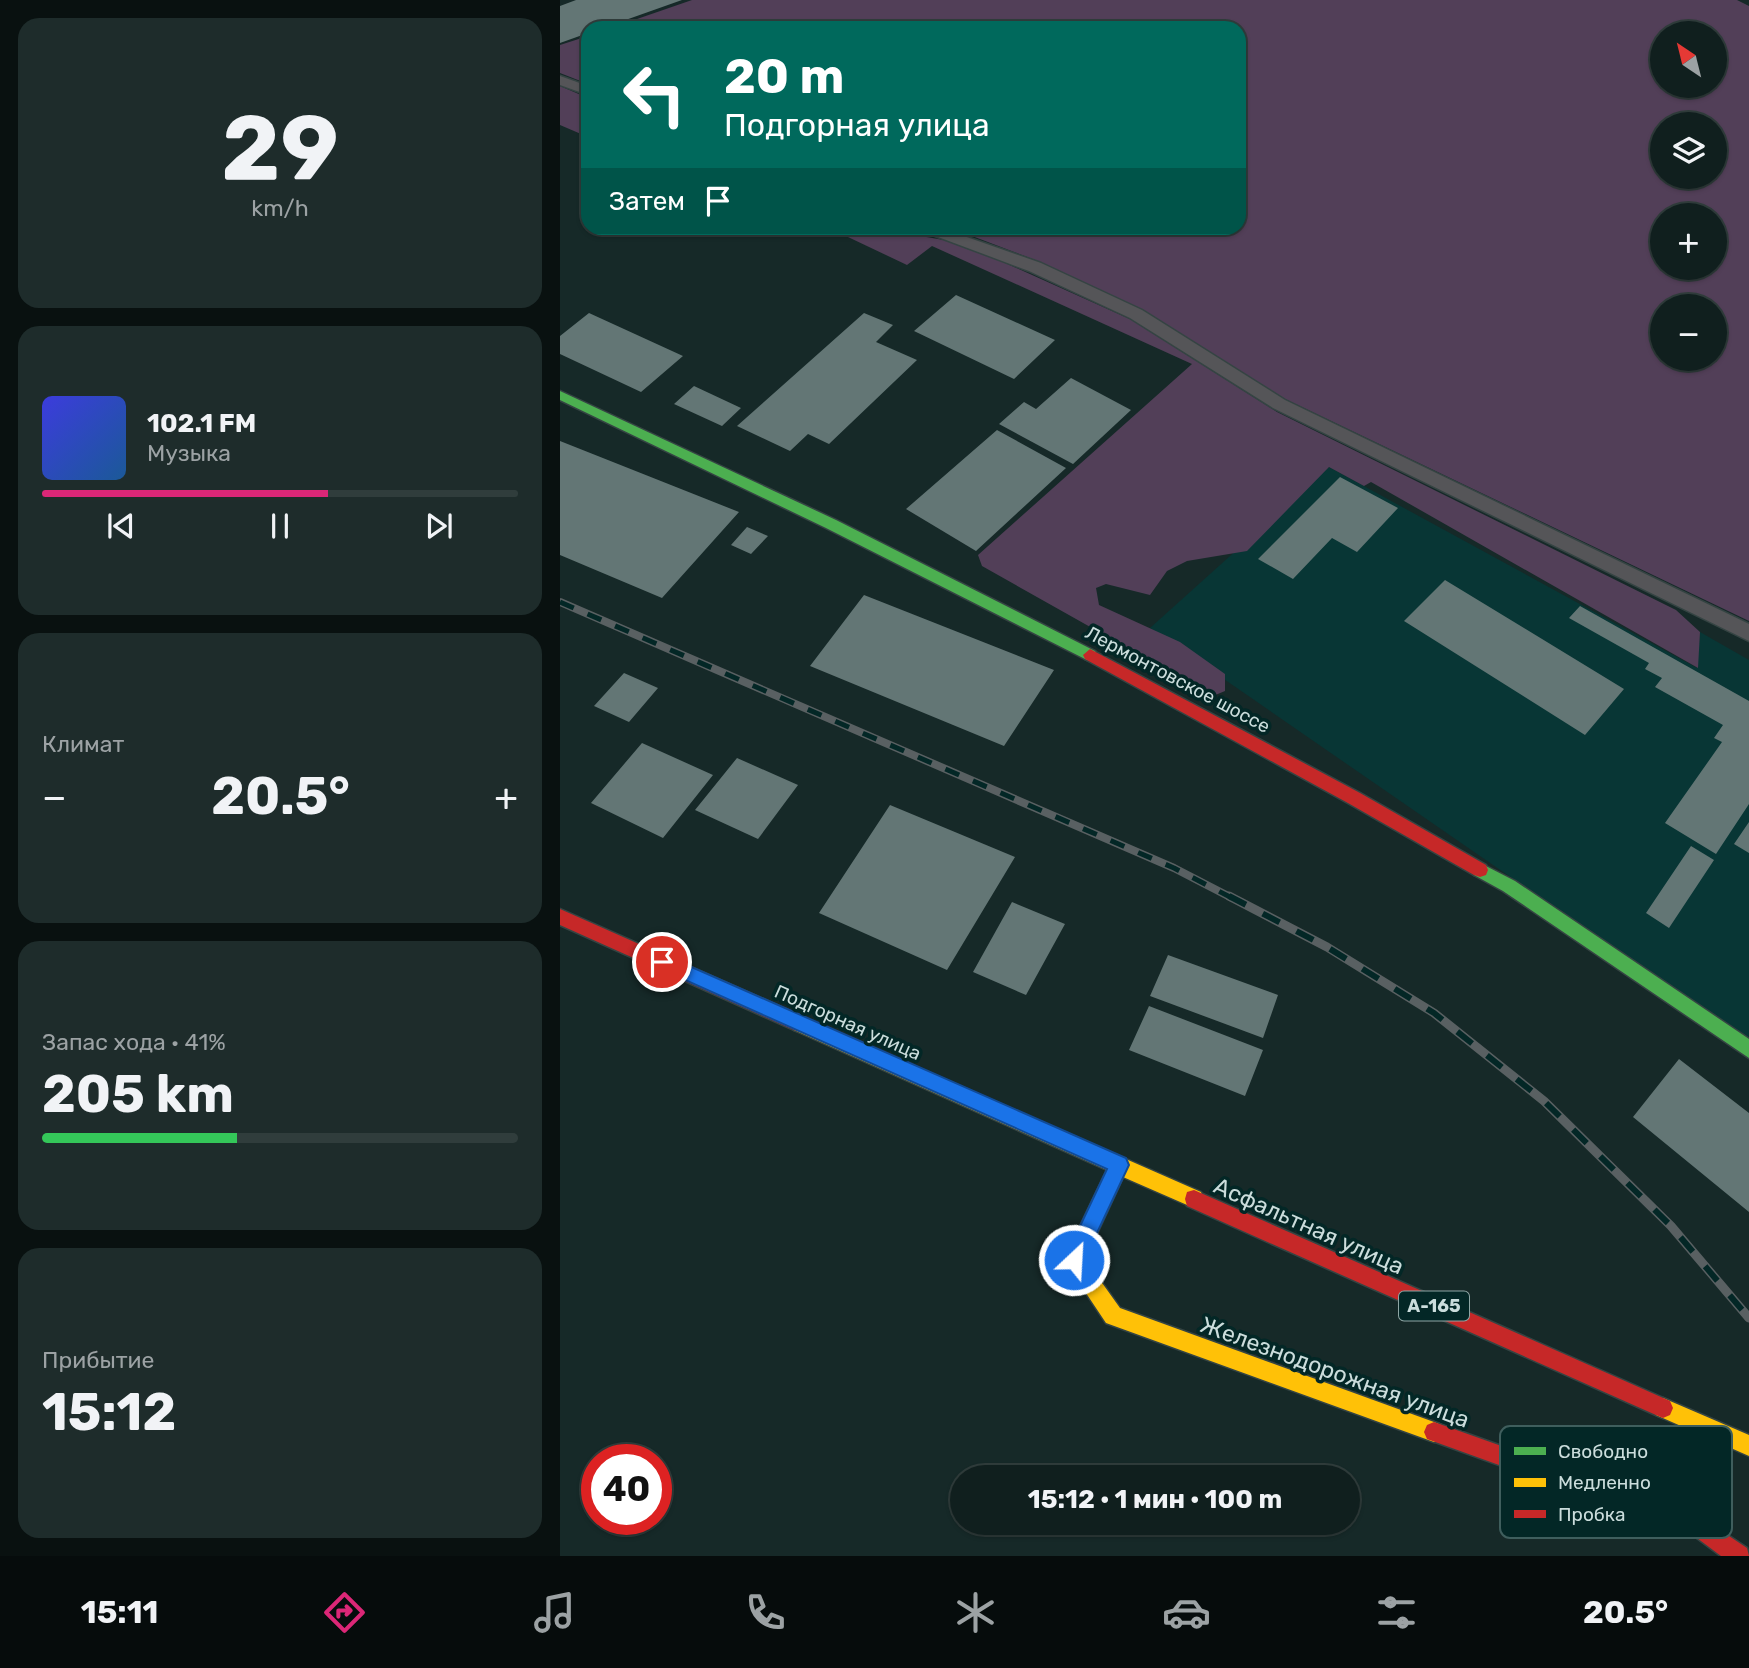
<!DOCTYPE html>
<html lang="ru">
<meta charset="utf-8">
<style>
:root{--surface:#101f1e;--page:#1e2c2b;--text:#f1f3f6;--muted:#9ca2a4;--line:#303d3c;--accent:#db2777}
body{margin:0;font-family:Rubik,sans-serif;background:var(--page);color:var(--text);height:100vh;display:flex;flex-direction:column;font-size:26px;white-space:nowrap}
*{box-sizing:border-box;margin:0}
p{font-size:23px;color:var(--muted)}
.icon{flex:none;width:38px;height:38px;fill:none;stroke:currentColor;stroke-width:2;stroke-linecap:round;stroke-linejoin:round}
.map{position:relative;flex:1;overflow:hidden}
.panel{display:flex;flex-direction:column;gap:18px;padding:18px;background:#091110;width:560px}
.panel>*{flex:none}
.banner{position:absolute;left:21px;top:21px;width:665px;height:214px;border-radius:21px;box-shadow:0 2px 5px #0004,0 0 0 2px var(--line);background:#00695c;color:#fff;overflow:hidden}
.needle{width:46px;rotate:325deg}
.buttons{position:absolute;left:1090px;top:21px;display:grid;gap:14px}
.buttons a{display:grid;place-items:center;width:77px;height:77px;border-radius:50%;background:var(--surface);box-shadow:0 2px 5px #0004,0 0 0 2px var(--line);font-size:35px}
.speed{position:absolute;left:21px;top:1444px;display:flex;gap:14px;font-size:35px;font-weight:700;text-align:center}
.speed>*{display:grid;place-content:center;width:91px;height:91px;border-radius:50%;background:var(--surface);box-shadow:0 2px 5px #0004,0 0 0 2px var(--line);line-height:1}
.speed .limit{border:10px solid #d22;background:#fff;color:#111}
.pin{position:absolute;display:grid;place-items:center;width:60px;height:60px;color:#fff;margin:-30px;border:4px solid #fff;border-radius:50%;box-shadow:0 2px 7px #0007}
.me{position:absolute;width:77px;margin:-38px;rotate:25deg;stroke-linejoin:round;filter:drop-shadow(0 0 5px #0008)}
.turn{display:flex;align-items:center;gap:24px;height:147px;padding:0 28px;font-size:32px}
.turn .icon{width:91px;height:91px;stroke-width:2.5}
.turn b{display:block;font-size:49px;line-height:60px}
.then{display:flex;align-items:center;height:66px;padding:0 28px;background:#0003;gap:14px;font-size:26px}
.big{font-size:52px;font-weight:700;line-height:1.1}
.panel .widget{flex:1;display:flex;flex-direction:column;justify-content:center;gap:10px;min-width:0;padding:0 24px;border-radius:21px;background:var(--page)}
.panel .dial{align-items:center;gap:0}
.dial b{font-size:91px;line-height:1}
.song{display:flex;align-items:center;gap:21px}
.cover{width:84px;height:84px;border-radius:10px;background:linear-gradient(135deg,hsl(240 70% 55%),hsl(210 70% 35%))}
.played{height:7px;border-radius:4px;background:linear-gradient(90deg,var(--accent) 60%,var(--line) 60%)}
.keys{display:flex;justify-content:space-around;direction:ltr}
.heat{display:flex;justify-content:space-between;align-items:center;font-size:38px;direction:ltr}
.charge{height:10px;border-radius:5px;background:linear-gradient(90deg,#34c759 41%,var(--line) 0)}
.trip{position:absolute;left:390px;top:1465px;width:410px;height:70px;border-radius:35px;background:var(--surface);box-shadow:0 2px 5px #0004,0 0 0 2px var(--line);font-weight:700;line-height:70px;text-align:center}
.dock{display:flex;height:112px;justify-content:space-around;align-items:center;background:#060c0c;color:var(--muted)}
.dock .icon{width:49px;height:49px}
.dock .on{color:var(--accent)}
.dock b{font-size:32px;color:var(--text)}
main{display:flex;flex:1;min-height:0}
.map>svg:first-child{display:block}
</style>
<main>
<section class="panel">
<div class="widget dial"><b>29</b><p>km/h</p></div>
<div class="widget">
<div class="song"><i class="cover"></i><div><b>102.1 FM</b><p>Музыка</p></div></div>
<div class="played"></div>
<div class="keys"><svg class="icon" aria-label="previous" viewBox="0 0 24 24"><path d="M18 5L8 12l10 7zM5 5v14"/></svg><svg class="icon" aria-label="pause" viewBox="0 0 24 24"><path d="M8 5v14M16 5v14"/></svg><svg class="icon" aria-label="next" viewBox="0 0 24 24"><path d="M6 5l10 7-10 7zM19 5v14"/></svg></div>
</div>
<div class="widget"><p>Климат</p>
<div class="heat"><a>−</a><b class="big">20.5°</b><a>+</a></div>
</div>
<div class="widget"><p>Запас хода · 41%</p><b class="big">205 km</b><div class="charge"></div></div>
<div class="widget"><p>Прибытие</p><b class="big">15:12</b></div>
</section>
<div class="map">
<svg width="1189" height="1556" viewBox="0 0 1189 1556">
<rect width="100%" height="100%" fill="#162928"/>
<!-- built -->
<path fill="#083635" d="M769,467l368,201 3,-36 49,28v382l-599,-414z"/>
<!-- green -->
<path fill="#523f58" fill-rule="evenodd" d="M132,0h1045l12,6v615l-464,-222 -145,-90 -105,-49 -84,-32h288v-200h-628zM1102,33h53v53h-53zM1102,124h53v53h-53zM1102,215h53v53h-53zM1102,306h53v53h-53z
M28,36v48l-28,-11v-28z
M0,86l28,12v39l-28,-12z
M269,228h54l9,3 69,12 171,77 145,92 399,198 24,22 -2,36 -327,-186 -7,4 -35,-19 -82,84 -60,10 -20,10 -17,24 -44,-11 -10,4 3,17 81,37 45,32v17l-12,5 -231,-130 -4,-11 214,-191 -260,-118 -25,19z"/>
<!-- building -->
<path fill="#637675" d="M16,0h106l-79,28h-15v5l-28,10v-37z
M396,295l99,45 -41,39 -100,-48z
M29,313l94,43 -42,36 -81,-38v-18z
M304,313l29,12 -17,17 41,18 -88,84 -21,-10 -18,17 -53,-25z
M511,378l60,32 -58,54 -74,-40 25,-22 12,7z
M134,386l47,22 -19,18 -48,-22z
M437,430l69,38 -90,83 -70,-42z
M0,441l179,71 -77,86 -102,-43z
M780,477l58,31 -41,44 -25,-14 -39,41 -35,-20z
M187,527l21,9 -17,18 -20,-9z
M885,580l179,109 -39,46 -181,-114z
M304,595l190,75 -50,76 -194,-80z
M1020,606l169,95v103l-33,50 -51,-31 57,-81 -8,-4 9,-13 -68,-38 7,-9 -17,-9 4,-6 -80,-45z
M64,673l34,15 -29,34 -35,-16z
M82,743l71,32 -50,63 -72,-35z
M177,758l61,27 -40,54 -63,-29z
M330,805l125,52 -68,113 -128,-57z
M1189,822v31l-15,-9z
M1131,846l23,14 -45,68 -23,-15z
M452,902l53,22 -39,71 -53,-23z
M608,955l110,40 -15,43 -113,-42z
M589,1006l114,44 -18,46 -116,-46z
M1119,1059l70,54v99l-116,-95z"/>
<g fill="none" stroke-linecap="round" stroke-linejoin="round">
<defs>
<path id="lane" d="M0,76l28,10v9l-28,-10z
M359,228h22l100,35 101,47 143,90 464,224v17l-476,-233 -143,-90 -101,-47 -107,-40z"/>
<path id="fast" d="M0,391l276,129 259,131 2,4 -7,6 -5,-2 -259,-131 -266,-128z
M920,863l35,18 234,158v19l-246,-167 -29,-16 -2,-5 2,-5z"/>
<path id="slow" d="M240,1016l401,176 2,7 -2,7 -7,2 -71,-31 -38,82 35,49 314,114 7,3 3,7 -3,7 -7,3 -328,-119 -42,-63 43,-90 -313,-140 -3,-6 3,-6z
M1103,1398l86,37v21l-93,-41 -3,-7 3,-7z"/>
<path id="jam" d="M530,649l270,144 126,72 2,5 -2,5 -6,2 -6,-2 -126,-72 -263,-144 -2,-4z
M0,909l246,109 3,6 -3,6 -6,2 -6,-2 -234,-105z
M634,1190l476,211 3,7 -3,7 -7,3 -7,-3 -469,-209 -2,-7 2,-7z
M874,1422l265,94 48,32 2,8h-28l-28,-21 -266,-96 -3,-7 3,-7z"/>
</defs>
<!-- lane casing -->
<use href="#lane" stroke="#354443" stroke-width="3"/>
<!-- fast casing -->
<use href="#fast" stroke="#354443" stroke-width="3"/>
<!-- slow casing -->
<use href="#slow" stroke="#354443" stroke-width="3"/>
<!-- jam casing -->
<use href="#jam" stroke="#354443" stroke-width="3"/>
<!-- lane -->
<use href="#lane" fill="#555558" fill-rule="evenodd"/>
<!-- fast -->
<use href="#fast" fill="#4caf50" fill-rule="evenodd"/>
<!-- slow -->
<use href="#slow" fill="#ffc107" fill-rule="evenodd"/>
<!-- jam -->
<use href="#jam" fill="#c62828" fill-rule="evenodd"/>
<defs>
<path id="rail-far1" d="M0,602l614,266 58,30"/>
<path id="rail" d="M669,896l98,51 107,66 110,88 127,125 78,92"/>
</defs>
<!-- rail-far1 casing -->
<use href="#rail-far1" stroke="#596062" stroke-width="8"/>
<!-- rail casing -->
<use href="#rail" stroke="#596062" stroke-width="9"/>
<!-- rail-far1 -->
<use href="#rail-far1" stroke="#032726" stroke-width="5" stroke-dasharray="15" stroke-linecap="butt"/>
<!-- rail -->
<use href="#rail" stroke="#032726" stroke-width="6" stroke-dasharray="19" stroke-linecap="butt"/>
</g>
<!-- route -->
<path fill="#1a73e8" stroke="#114b97" stroke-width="2" d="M102,954l464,204 3,7 -48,102 -7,3 -7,-3 -3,-7 43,-91 -451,-202 -3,-5 3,-6z"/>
<g text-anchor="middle" stroke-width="7" stroke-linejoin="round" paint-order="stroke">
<!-- shield labels -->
<rect fill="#032726" stroke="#8fa6a5" stroke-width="2" x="839" y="1291.5" width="70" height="29" rx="5"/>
<g font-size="18" font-weight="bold" fill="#cbdddc">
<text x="874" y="1312">А-165</text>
</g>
<!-- street labels -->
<g font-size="19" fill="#cbdddc" stroke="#032726">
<text transform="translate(618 679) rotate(28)" y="7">Лермонтовское шоссе</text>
<text transform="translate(288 1022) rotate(24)" y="7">Подгорная улица</text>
</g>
<!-- near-street labels -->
<g font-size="23" fill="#cbdddc" stroke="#032726">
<text transform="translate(749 1226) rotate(24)" y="8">Асфальтная улица</text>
<text transform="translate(775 1372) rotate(20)" y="8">Железнодорожная улица</text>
</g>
</g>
<!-- legend -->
<rect x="940" y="1426" width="232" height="112" rx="10" fill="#032726" stroke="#3f5e5d" stroke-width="2"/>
<rect x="954" y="1447" width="32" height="8" fill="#4caf50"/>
<rect x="954" y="1478" width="32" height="9" fill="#ffc107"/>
<rect x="954" y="1510" width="32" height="8" fill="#c62828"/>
<g font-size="19" fill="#cbdddc">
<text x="998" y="1458">Свободно</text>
<text x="998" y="1489">Медленно</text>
<text x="998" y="1521">Пробка</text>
</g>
</svg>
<div class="buttons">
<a><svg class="needle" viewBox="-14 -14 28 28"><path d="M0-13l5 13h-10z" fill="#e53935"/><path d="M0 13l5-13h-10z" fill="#9ca2a4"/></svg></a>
<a><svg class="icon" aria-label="layers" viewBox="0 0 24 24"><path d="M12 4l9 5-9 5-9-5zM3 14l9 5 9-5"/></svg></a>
<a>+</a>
<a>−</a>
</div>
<div class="speed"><div class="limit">40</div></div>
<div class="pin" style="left:102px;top:962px;background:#d93025"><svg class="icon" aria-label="arrive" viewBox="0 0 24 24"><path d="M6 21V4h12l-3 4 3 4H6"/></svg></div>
<svg class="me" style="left:514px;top:1260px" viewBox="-20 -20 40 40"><circle r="17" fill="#1a73e8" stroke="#fff" stroke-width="3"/><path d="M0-11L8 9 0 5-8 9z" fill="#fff"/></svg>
<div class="trip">15:12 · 1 мин · 100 m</div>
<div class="banner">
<div class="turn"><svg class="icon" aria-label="left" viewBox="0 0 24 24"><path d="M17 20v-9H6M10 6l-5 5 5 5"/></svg><div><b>20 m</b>Подгорная улица</div></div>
<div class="then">Затем<svg class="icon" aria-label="arrive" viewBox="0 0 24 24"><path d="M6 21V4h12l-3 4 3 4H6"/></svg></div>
</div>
</div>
</main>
<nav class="dock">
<b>15:11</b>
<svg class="icon on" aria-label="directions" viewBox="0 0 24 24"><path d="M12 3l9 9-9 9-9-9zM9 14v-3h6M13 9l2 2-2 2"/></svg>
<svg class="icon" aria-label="music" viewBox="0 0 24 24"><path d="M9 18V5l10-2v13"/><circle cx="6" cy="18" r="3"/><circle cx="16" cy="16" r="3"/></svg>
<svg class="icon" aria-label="phone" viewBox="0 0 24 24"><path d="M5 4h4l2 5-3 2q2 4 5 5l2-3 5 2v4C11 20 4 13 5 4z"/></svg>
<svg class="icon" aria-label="climate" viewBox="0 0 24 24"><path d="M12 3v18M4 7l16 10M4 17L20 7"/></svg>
<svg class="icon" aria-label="car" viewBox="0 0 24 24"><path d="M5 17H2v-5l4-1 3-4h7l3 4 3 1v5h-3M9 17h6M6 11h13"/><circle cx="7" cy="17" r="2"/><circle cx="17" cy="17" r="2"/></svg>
<svg class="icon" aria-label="filters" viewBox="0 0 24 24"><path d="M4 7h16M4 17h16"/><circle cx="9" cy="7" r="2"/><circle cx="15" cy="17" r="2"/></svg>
<b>20.5°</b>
</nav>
